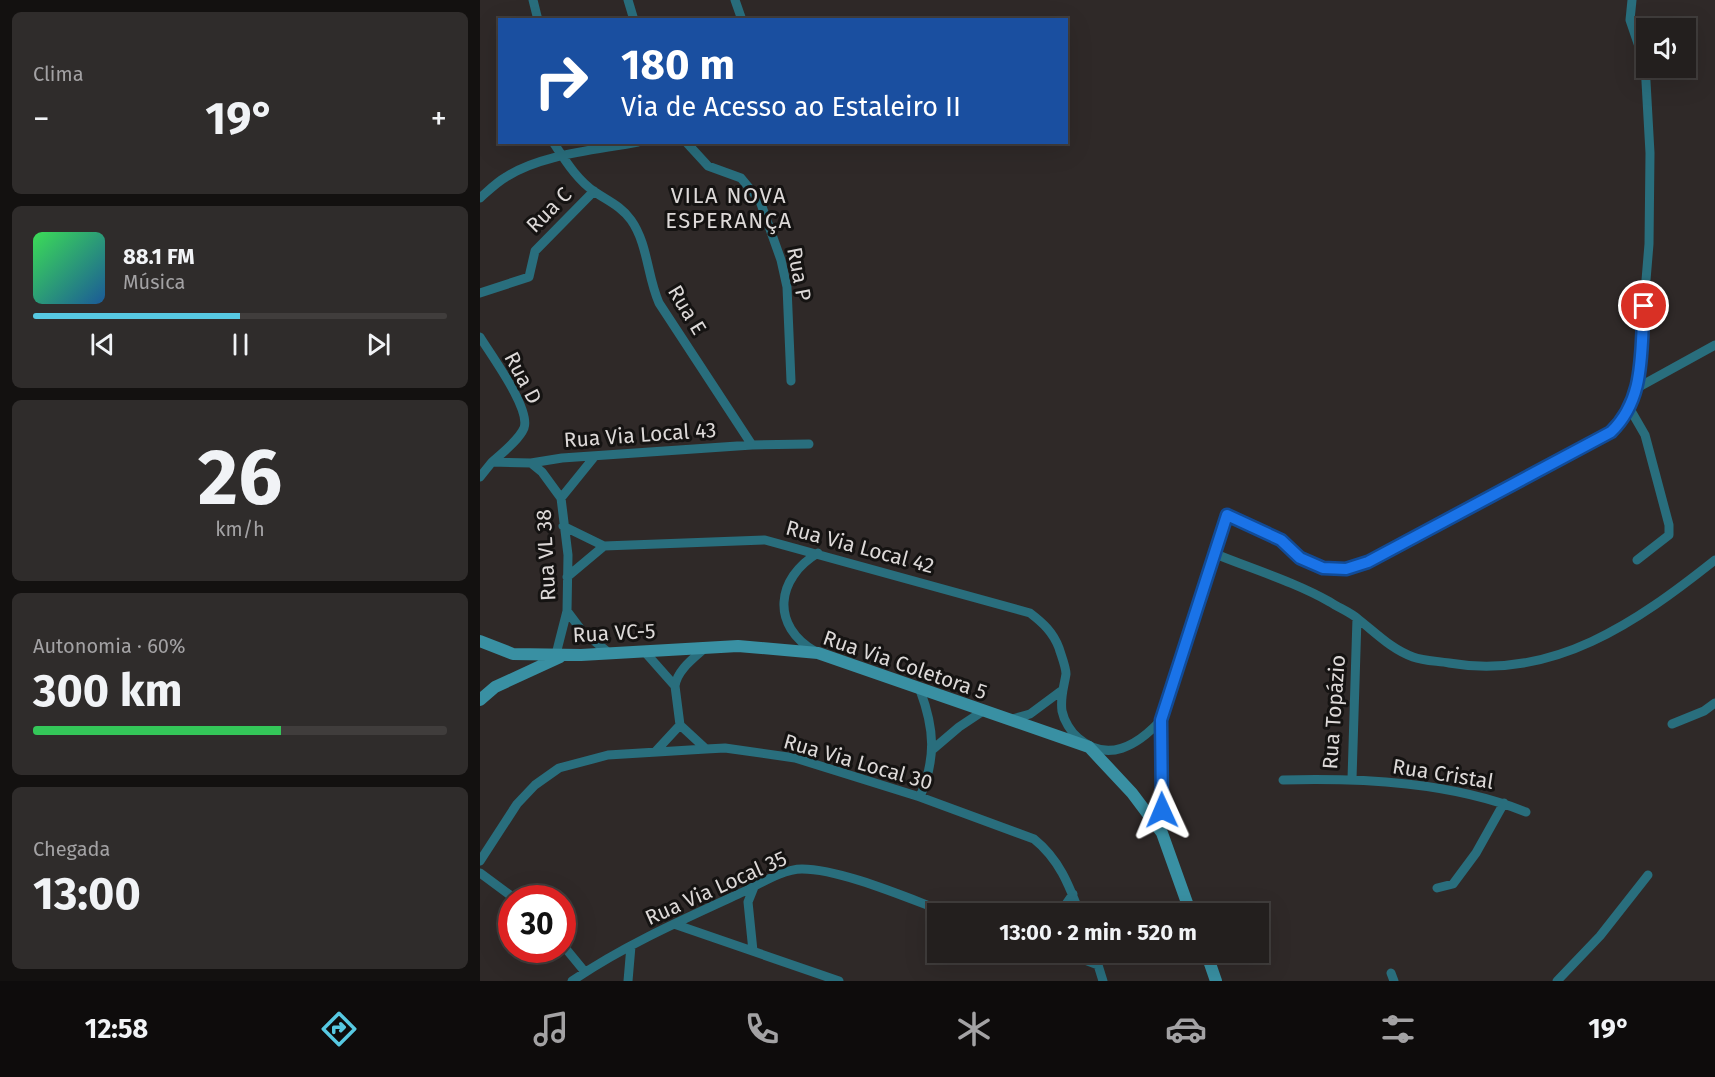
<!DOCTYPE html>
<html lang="pt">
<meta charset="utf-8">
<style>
:root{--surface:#231f1e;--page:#2f2c2b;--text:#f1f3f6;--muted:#a3a2a4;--line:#403d3c;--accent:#57c9e2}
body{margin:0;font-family:"Fira Sans",sans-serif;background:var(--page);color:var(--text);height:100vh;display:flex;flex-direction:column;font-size:22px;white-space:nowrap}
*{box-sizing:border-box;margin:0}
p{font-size:20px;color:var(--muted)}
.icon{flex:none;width:33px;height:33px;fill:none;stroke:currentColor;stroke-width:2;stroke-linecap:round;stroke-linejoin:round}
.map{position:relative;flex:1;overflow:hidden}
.panel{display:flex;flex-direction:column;gap:12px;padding:12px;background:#131110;width:480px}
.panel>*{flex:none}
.banner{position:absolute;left:18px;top:18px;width:570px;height:126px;border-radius:0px;box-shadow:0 6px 24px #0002,0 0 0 2px var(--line);background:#1a4fa0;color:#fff;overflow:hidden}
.controls{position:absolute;left:1156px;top:18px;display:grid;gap:12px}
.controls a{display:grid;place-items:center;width:60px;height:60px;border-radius:0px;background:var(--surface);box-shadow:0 6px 24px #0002,0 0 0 2px var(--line);font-size:30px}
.speed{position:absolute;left:18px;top:885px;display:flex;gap:12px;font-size:30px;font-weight:700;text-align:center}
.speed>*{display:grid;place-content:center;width:78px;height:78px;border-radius:50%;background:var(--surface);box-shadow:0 6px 24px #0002,0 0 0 2px var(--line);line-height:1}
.speed .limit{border:9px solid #d22;background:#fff;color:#111}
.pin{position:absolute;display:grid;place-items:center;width:51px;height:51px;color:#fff;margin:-26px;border:3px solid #fff;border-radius:50%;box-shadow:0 2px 6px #0007}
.me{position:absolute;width:66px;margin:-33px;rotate:359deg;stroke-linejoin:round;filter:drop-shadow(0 0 4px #0008)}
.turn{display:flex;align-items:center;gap:21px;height:126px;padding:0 24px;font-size:27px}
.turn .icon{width:78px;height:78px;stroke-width:2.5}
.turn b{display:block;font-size:42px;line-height:51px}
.big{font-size:45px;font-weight:700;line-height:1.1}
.panel .tile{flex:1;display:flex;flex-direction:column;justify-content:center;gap:9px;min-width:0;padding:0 21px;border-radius:9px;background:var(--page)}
.panel .dial{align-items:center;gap:0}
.dial b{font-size:78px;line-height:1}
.song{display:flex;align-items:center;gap:18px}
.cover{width:72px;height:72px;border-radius:9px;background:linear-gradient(135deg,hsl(130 70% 55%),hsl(210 70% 35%))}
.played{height:6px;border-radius:3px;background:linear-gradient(90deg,var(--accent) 50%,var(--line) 50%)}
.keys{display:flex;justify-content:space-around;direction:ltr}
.heat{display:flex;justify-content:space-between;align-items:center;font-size:33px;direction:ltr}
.charge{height:9px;border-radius:4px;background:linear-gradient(90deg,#34c759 60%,var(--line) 0)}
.trip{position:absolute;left:447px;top:903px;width:342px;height:60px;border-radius:0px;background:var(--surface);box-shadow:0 6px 24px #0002,0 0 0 2px var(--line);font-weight:700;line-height:60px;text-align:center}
.menu{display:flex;height:96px;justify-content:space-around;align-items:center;background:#0e0c0c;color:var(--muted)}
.menu .icon{width:42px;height:42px}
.menu .current{color:var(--accent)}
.menu b{font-size:27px;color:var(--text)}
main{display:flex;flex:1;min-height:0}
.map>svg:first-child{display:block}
</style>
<main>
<section class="panel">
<div class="tile"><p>Clima</p>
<div class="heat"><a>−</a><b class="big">19°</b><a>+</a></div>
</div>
<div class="tile">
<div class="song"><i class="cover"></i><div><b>88.1 FM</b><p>Música</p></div></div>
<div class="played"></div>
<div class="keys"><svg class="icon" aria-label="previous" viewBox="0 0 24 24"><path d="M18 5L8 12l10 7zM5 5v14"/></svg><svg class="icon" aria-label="pause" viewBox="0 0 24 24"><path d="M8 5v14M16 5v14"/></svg><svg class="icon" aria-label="next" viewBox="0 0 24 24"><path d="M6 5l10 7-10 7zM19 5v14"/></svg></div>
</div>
<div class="tile dial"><b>26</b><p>km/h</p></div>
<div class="tile"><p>Autonomia · 60%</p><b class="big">300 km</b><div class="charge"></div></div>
<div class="tile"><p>Chegada</p><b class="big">13:00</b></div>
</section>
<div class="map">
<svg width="1235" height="981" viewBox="0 0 1235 981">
<rect width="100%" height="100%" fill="#2f2928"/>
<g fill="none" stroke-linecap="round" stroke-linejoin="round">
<!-- street -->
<path stroke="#296e7d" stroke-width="9" d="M53,0l5,20
M148,0l6,20
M255,0l7,20
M73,142c12,18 24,38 42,50 13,9 26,14 36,28 17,24 16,56 28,83l93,142
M206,142l22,24 33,12 19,23 21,59 6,27 4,94
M0,198c8,-7 17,-16 26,-21 35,-23 92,-27 132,-35
M0,293l49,-16 6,-26 59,-60
M0,337c11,18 51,72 44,91 -5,12 -22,25 -32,34
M1157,388l78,-43
M1150,409l15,26 24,90v10l-32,25
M51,463l11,9 19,26
M0,477l12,-15 39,1 31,-5 190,-13 57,-1
M81,498l34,-42
M83,526l41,20 161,-6 265,73c13,10 23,19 29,35 2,7 7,19 7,26 -2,13 -6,23 -4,37 2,10 9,21 16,27 30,26 60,7 83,-18
M733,553c39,16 82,29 117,49 9,6 20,10 28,17 18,14 33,30 55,38 11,4 25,4 36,6 104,18 188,-41 266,-103
M87,577l37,-31
M87,611l15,20 27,22
M164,651l31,35 5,39 -25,27
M336,652c-46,-26 -40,-74 2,-99
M75,658l12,-47 1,-56 -7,-57
M195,686c2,-16 19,-28 30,-38
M529,720l21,-6 31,-23
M1192,724l32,-13 11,-8
M200,725l26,24
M452,750l27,-23 24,-16
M872,779l5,-161
M803,780c81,-2 168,2 243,32
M440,797c16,-39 15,-67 0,-107
M682,833l-1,-113 66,-205 54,25 19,18 23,10 23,1 22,-7 216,-114c25,-15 47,-28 53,-60l12,-144 1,-91 -5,-89 -15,-44 2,-20
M0,861l37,-57 18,-19 24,-17 49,-13 98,-6 19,-1 70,10 125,39 114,42c25,20 35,46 46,75
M0,873l34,25
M957,888l16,-4 23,-31 28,-50
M579,914l14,-20
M194,924l165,57
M82,944l23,28
M273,951l-5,-49 6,-15
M584,952l34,13
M614,952l9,29
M911,973l3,8
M92,981c53,-36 112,-62 171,-89 17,-8 40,-23 59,-23 40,0 110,31 149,45
M148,981l3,-35
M1077,981l43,-45 48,-61"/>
<!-- secondary -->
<path stroke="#3990a3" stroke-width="12" d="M0,641l33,13 68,1 157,-9 80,7 271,94 43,46 30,40 29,81
M0,700l15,-13 65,-30
M726,952l10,29"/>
</g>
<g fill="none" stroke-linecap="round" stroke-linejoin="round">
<defs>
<path id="route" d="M682,810l-1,-90 66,-205 54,25 19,18 23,10 23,1 22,-7 243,-130c35,-34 29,-80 33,-126"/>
</defs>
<!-- route casing -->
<use href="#route" stroke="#114b97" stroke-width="15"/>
<!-- route -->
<use href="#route" stroke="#1a73e8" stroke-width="10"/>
</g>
<g text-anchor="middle" stroke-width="6" stroke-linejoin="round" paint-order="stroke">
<!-- street labels -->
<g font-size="21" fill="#ddd9d8" stroke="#151312">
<text transform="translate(69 210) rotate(-45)" y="7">Rua C</text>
<text transform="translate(319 274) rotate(79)" y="7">Rua P</text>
<text transform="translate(207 310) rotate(59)" y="7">Rua E</text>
<text transform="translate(43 378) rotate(62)" y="7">Rua D</text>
<text transform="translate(160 435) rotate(-4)" y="7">Rua Via Local 43</text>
<text transform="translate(380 547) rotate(15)" y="7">Rua Via Local 42</text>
<text transform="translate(66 555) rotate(-93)" y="7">Rua VL 38</text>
<text transform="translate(134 633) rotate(-3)" y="7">Rua VC-5</text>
<text transform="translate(425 665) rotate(19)" y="7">Rua Via Coletora 5</text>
<text transform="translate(854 712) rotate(-86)" y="7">Rua Topázio</text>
<text transform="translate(378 762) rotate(16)" y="7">Rua Via Local 30</text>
<text transform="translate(963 774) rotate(9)" y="7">Rua Cristal</text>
<text transform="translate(236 888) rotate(-24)" y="7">Rua Via Local 35</text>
</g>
<!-- neighbourhood labels -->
<g font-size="22" letter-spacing="1.5" fill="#ddd9d8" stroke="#151312">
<text x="249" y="203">VILA NOVA<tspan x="249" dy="25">ESPERANÇA</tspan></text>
</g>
</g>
</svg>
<div class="controls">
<a><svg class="icon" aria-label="sound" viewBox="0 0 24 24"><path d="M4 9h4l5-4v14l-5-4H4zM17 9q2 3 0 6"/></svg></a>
</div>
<div class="speed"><div class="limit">30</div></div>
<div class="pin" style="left:1164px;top:306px;background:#d93025"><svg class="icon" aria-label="arrive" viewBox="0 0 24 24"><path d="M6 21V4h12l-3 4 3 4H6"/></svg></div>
<svg class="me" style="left:682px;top:810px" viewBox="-20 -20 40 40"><path d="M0-17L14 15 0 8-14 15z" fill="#1a73e8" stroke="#fff" stroke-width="4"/></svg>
<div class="trip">13:00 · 2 min · 520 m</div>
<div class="banner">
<div class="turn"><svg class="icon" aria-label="right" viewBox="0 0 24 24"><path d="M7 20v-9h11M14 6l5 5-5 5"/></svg><div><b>180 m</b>Via de Acesso ao Estaleiro II</div></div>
</div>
</div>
</main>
<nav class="menu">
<b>12:58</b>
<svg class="icon current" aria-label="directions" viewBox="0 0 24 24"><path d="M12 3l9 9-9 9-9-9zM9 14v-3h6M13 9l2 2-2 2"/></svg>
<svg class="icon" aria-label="music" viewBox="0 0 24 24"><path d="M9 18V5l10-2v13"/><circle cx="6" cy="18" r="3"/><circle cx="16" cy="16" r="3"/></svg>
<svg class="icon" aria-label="phone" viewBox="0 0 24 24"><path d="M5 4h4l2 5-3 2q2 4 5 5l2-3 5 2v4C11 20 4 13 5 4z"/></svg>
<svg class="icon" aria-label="climate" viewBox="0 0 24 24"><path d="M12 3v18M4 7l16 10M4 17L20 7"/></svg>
<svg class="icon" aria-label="car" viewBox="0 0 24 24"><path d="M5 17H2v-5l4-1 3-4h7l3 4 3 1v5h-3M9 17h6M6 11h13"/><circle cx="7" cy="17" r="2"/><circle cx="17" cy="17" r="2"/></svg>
<svg class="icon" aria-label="filters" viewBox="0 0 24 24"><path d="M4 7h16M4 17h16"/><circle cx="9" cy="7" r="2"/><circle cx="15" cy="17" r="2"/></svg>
<b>19°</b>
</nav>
